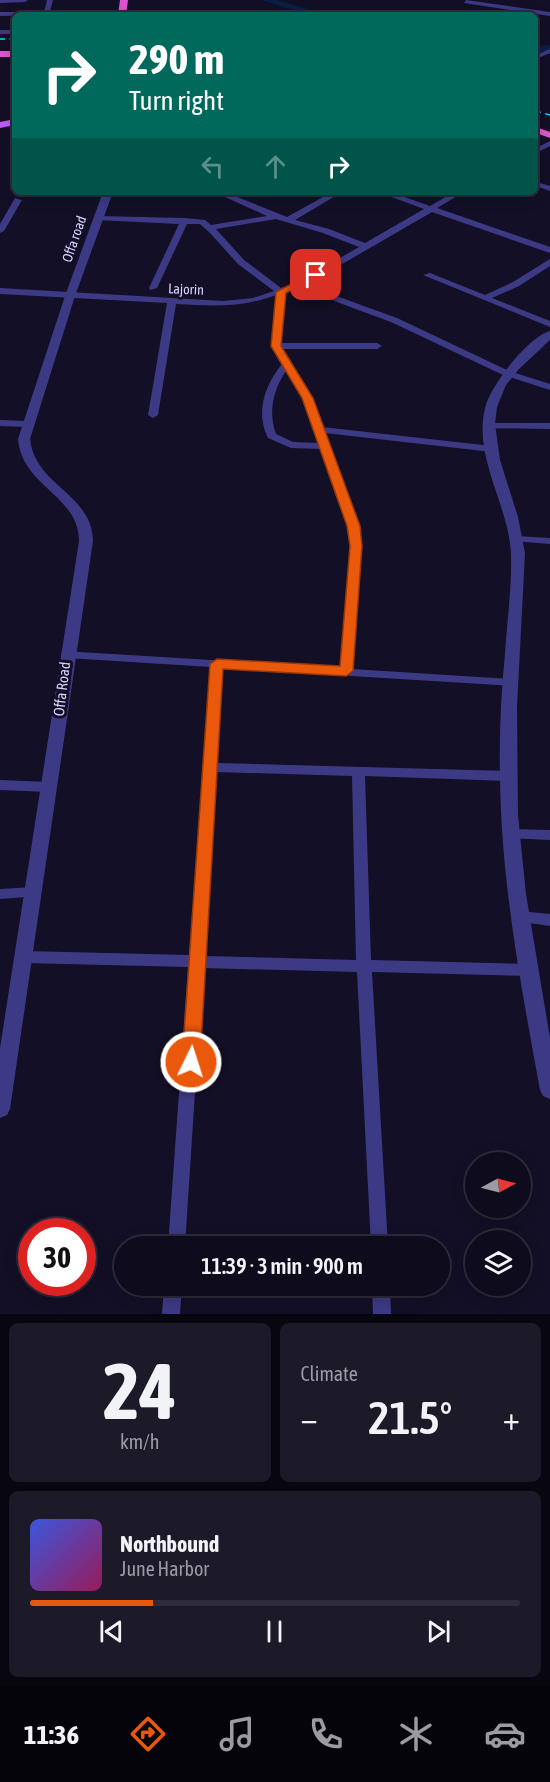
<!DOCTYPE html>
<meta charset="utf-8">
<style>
:root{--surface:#0e0b1c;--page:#1c1929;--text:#f1f3f6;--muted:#9b9ba3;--line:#2e2b3b;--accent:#ea580c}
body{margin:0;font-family:"Asap Condensed",sans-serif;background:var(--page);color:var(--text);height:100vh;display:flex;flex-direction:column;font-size:22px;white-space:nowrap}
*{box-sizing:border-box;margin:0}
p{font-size:20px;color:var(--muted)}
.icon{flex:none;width:33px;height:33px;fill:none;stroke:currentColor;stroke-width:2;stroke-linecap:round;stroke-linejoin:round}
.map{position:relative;height:1314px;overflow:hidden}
.panel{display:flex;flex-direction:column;gap:9px;padding:9px;background:#08060f;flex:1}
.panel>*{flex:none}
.hud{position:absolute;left:12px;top:12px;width:526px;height:183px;border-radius:9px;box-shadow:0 3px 15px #0003,0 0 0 2px var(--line);background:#00695c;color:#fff;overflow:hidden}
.needle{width:39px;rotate:83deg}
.controls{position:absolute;left:465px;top:1152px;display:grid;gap:12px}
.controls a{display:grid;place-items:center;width:66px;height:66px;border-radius:50%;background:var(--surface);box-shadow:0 3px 15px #0003,0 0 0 2px var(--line);font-size:30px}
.speed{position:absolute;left:18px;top:1218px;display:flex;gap:12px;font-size:30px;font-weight:700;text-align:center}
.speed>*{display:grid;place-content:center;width:78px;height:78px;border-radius:50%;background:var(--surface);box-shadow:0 3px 15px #0003,0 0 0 2px var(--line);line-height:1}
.speed .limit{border:9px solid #d22;background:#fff;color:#111}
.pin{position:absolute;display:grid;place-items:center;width:51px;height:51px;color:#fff;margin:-26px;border-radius:12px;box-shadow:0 3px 9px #0006}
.me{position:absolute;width:66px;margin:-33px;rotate:4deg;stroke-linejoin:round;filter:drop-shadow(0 0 4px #0008)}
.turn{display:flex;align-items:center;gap:21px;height:126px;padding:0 18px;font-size:27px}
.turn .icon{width:78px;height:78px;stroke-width:2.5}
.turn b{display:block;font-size:42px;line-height:51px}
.lanes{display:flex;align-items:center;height:57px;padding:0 18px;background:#0003;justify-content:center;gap:30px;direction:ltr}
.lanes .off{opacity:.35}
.big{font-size:45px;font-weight:600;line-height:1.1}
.panel .widget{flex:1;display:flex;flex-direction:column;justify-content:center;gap:9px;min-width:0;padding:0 21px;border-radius:9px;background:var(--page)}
.panel .dial{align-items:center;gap:0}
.dial b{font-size:78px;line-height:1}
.song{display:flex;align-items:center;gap:18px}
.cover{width:72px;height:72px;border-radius:9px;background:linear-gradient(135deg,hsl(230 70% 55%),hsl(330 70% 35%))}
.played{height:6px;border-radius:3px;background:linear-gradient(90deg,var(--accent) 25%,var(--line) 25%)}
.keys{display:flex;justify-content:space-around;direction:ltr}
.heat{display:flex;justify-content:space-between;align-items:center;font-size:33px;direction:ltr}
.panel .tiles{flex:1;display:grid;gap:9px;grid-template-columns:1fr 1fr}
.widget:last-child{grid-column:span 2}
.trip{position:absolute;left:114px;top:1236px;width:336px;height:60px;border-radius:30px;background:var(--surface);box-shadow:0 3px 15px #0003,0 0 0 2px var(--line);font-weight:600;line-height:60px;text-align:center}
.dock{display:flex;height:96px;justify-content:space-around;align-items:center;background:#06040b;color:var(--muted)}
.dock .icon{width:42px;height:42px}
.dock .active{color:var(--accent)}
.dock b{font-size:27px;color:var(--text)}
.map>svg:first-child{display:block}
</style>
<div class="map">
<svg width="550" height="1314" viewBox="0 0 550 1314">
<rect width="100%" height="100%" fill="#130f26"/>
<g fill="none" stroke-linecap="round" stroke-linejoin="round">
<!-- river -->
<path fill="#0a1f44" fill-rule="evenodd" d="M261,0h16l50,15h-17z
M550,45v6l-14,1v-6z"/>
<!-- minor -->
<path fill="#3d3a85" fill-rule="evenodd" d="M0,0h28l-3,2 -25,1z
M47,0h6l-4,15 -49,1v-4h44z
M466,0l84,12v4l-86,-13z
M0,30h15v4h-15z
M550,49v4l-14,6v-4z
M550,141v5l-14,7v-5z
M536,182l14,4v5l-14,-5z
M214,192h11l62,25 45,-25h10l-47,28 34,9 36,14 59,-34 -46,-17h12l40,14 24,-14h10l-27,16 113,39v6l-118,-41 -126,73 91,33 112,53 41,13v6l-47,-15 -112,-53 -92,-34 -14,4 -4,51h96l5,3 -5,3h-95l30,48 10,30 170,19 5,3 -5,3 -167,-19 33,94 4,18 -10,124 158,10 6,4 -2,3 -291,-18 -6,95 291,8 5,2 2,3 -2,3 -5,2 -143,-5 6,184 158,4 5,2 2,4 -2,4 -5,2 -157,-4 16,274h-17l-14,-274 -154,-4 -18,278h-17l20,-279 -164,-4 -5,-2 -2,-4 2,-4 5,-2 165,4 22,-288 -144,-9 -4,-1 -2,-3 2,-3 277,17 10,-123 -2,-18 -28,-78 -29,-1 -23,-10c-13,-26 -3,-53 14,-74l-11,-18 5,-51c-36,13 -62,11 -100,9l-18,111 -5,3 -5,-3 19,-112 -167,-9v-6l224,13 29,-3 21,-7 -36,-27 -28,-31 -10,-9h-13l-30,64 -7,2 -1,-2 30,-64 -82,-4 -4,-2 4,-2 88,2 20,2 6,5 56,-9zM276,219l47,14 36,14 -63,36 -15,5 -37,-28 -28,-31zM286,371l16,26 16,46 -25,-1 -17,-8c-8,-22 -3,-44 10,-63zM216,772l136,4 4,184 -152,-4z
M15,198l7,2 -18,31 -4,2v-9z
M550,259v7l-31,20 -27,12 58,23v6l-127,-52 7,-2 55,22 28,-13z
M0,420l27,1 5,3 -5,3 -27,-1z
M489,423h61v6l-65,-1 -1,-2z
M516,536l34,2v6l-38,-3 -1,-2 1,-2z
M0,780l49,2 5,2 2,3 -2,3 -5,2 -49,-2z
M512,829l38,1v10l-43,-2 -2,-4 2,-4z
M34,887l5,1 2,4 -2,4 -39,3v-10z
M520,911l30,3v12l-35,-5 -2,-4 2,-4z
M164,1286h18l-2,28h-18z
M372,1286h18l1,28h-18z"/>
<!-- tertiary -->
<path fill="#3d3a85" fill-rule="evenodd" d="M103,192h10l-38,104 -45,143c5,47 62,54 63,102l-83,568 -3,6 -7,3v-70l79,-507c0,-46 -57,-54 -61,-102l47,-143z
M550,331v9l-31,29 -13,16 -9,22 -2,17 5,36 18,57 7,36 -8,154 1,108 8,79 24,144v61l-7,-3 -3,-6c-19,-104 -39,-208 -40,-314 -1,-41 1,-82 5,-122 2,-33 7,-67 6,-100 -2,-49 -38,-96 -26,-146 5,-22 43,-71 65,-77z"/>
<!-- primary -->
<path fill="#c25bff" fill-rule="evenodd" d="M15,119v6l-15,3v-6z"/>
<!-- trunk -->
<path fill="#e055d1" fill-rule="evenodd" d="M120,0h8l-2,15h-8z
M0,51h15v6h-15z
M536,127l14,5v6l-14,-5z"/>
<!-- rail -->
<path stroke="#00e5ff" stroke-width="1.5" stroke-dasharray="5 4.5" stroke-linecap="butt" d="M0,39h15
M536,111l14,4"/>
</g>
<!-- route -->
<path fill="#ea580c" stroke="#983908" stroke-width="1.5" d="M312,273l9,2 -35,18 -5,53 32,52 47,128 2,20 -9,125 -7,5 -123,-7 -23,393 -3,6 -6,2 -6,-2 -3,-6 28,-398 7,-5 123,7 10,-120 -3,-20 -45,-128 -31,-52 5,-54z"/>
<g text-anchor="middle" stroke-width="6" stroke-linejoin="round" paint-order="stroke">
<!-- far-street labels -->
<g font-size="14" fill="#d9d4ff" stroke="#130f26">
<text transform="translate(74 239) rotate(-71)" y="5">Offa road</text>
<text transform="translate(186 289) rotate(2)" y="5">Lajorin</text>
</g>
<!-- street labels -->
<g font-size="15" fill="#d9d4ff" stroke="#130f26">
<text transform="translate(62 689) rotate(-83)" y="5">Offa Road</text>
</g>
</g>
</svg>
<div class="controls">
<a><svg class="needle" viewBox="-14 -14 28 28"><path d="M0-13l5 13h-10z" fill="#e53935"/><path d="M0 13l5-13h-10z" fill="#9b9ba3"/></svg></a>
<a><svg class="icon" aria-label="layers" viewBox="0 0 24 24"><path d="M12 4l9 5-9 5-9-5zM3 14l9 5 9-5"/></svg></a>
</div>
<div class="speed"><div class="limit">30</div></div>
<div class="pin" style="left:316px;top:275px;background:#d93025"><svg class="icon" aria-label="arrive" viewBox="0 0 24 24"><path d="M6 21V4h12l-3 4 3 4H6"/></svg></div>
<svg class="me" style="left:191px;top:1062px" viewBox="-20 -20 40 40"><circle r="17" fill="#ea580c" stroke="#fff" stroke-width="3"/><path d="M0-11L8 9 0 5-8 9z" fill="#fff"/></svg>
<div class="trip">11:39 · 3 min · 900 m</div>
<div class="hud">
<div class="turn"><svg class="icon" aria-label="right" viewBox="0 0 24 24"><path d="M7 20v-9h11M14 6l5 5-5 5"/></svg><div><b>290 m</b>Turn right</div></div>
<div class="lanes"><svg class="icon off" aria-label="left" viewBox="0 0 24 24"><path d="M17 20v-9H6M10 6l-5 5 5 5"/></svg><svg class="icon off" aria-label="ahead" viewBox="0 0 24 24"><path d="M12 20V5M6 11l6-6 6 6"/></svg><svg class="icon" aria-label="right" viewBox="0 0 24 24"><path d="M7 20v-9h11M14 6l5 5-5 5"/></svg></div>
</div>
</div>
<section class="panel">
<div class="tiles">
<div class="widget dial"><b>24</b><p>km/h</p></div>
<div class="widget"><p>Climate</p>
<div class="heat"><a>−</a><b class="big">21.5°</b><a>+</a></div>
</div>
<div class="widget">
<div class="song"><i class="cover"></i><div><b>Northbound</b><p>June Harbor</p></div></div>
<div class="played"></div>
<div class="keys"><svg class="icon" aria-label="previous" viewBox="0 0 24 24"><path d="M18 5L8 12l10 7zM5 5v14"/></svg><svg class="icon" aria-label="pause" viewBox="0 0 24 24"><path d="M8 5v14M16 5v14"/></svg><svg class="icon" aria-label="next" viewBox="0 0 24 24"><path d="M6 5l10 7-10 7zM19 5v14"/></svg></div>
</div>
</div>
</section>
<nav class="dock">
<b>11:36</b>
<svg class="icon active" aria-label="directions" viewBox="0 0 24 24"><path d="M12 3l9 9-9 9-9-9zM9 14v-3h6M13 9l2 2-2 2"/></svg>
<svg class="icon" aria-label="music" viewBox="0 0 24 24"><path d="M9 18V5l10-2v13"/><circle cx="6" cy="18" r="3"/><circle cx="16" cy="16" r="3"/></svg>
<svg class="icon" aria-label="phone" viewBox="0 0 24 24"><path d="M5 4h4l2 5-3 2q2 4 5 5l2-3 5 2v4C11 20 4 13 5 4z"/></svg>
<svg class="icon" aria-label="climate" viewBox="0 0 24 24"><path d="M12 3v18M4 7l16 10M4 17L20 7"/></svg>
<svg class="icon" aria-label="car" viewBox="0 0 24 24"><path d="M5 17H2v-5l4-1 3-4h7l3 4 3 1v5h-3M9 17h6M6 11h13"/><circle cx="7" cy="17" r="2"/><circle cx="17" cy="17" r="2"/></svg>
</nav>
